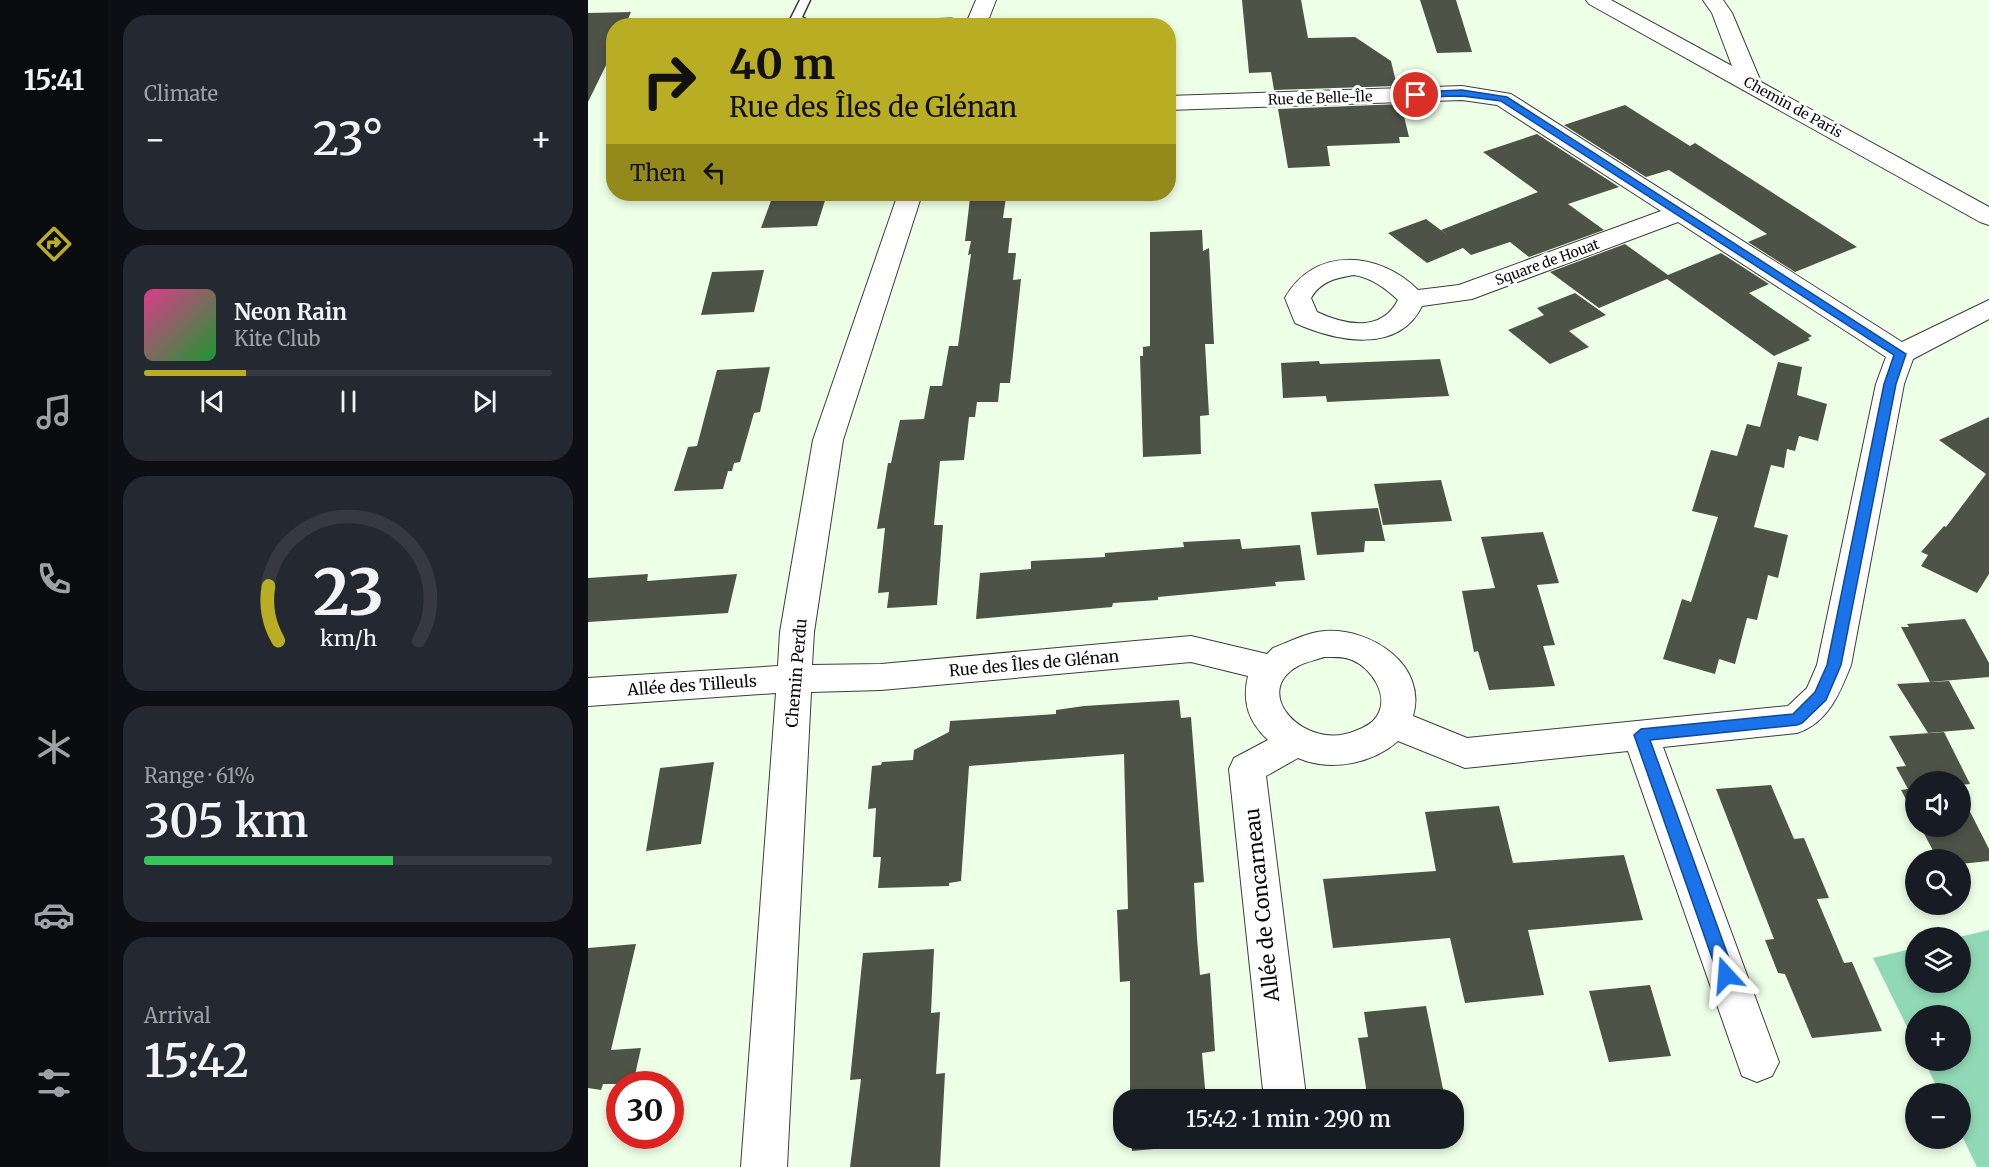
<!DOCTYPE html>
<meta charset="utf-8">
<style>
:root{--surface:#171b24;--page:#242831;--text:#f1f3f6;--muted:#9ea1a6;--line:#363941;--accent:#b9ad23}
body{margin:0;font-family:Merriweather,serif;background:var(--page);color:var(--text);height:100vh;display:flex;flex-direction:column;font-size:22px;white-space:nowrap}
*{box-sizing:border-box;margin:0}
p{font-size:20px;color:var(--muted)}
.icon{flex:none;width:33px;height:33px;fill:none;stroke:currentColor;stroke-width:2;stroke-linecap:round;stroke-linejoin:round}
.map{position:relative;flex:1;overflow:hidden}
.side{display:flex;flex-direction:column;gap:15px;padding:15px;background:#0d0f14;width:480px}
.side>*{flex:none}
.guide{position:absolute;left:18px;top:18px;width:570px;height:183px;border-radius:24px;box-shadow:0 3px 9px #0003;background:#b9ad23;color:#111;overflow:hidden}
.buttons{position:absolute;left:1317px;top:771px;display:grid;gap:12px}
.buttons a{display:grid;place-items:center;width:66px;height:66px;border-radius:50%;background:var(--surface);box-shadow:0 3px 9px #0003;font-size:30px}
.speed{position:absolute;left:18px;top:1071px;display:flex;gap:12px;font-size:30px;font-weight:700;text-align:center}
.speed>*{display:grid;place-content:center;width:78px;height:78px;border-radius:50%;background:var(--surface);box-shadow:0 3px 9px #0003;line-height:1}
.speed .limit{border:9px solid #d22;background:#fff;color:#111}
.pin{position:absolute;display:grid;place-items:center;width:51px;height:51px;color:#fff;margin:-26px;border:3px solid #fff;border-radius:50%;box-shadow:0 2px 6px #0007}
.me{position:absolute;width:66px;margin:-33px;rotate:341deg;stroke-linejoin:round;filter:drop-shadow(0 0 4px #0008)}
.turn{display:flex;align-items:center;gap:21px;height:126px;padding:0 24px;font-size:27px}
.turn .icon{width:78px;height:78px;stroke-width:2.5}
.turn b{display:block;font-size:42px;line-height:51px}
.then{display:flex;align-items:center;height:57px;padding:0 24px;background:#0003;gap:12px;font-size:22px}
.big{font-size:45px;font-weight:600;line-height:1.1}
.side .card{flex:1;display:flex;flex-direction:column;justify-content:center;gap:9px;min-width:0;padding:0 21px;border-radius:24px;background:var(--page)}
.side .dial{align-items:center;gap:0}
.dial svg{height:156px;overflow:visible;fill:none;stroke:var(--line);stroke-width:7;stroke-linecap:round;text-anchor:middle}
.dial text{fill:var(--text);stroke:none}
.song{display:flex;align-items:center;gap:18px}
.cover{width:72px;height:72px;border-radius:9px;background:linear-gradient(135deg,hsl(330 70% 55%),hsl(130 70% 35%))}
.played{height:6px;border-radius:3px;background:linear-gradient(90deg,var(--accent) 25%,var(--line) 25%)}
.keys{display:flex;justify-content:space-around;direction:ltr}
.heat{display:flex;justify-content:space-between;align-items:center;font-size:33px;direction:ltr}
.charge{height:9px;border-radius:4px;background:linear-gradient(90deg,#34c759 61%,var(--line) 0)}
.trip{position:absolute;left:525px;top:1089px;width:351px;height:60px;border-radius:24px;background:var(--surface);box-shadow:0 3px 9px #0003;font-weight:600;line-height:60px;text-align:center}
main{display:flex;flex:1;min-height:0}
.tabs{display:flex;flex-direction:column;width:108px;justify-content:space-around;align-items:center;background:#090b0e;color:var(--muted)}
.tabs .icon{width:42px;height:42px}
.tabs .current{color:var(--accent)}
.tabs b{font-size:27px;color:var(--text)}
.map>svg:first-child{display:block}
</style>
<main>
<nav class="tabs">
<b>15:41</b>
<svg class="icon current" aria-label="directions" viewBox="0 0 24 24"><path d="M12 3l9 9-9 9-9-9zM9 14v-3h6M13 9l2 2-2 2"/></svg>
<svg class="icon" aria-label="music" viewBox="0 0 24 24"><path d="M9 18V5l10-2v13"/><circle cx="6" cy="18" r="3"/><circle cx="16" cy="16" r="3"/></svg>
<svg class="icon" aria-label="phone" viewBox="0 0 24 24"><path d="M5 4h4l2 5-3 2q2 4 5 5l2-3 5 2v4C11 20 4 13 5 4z"/></svg>
<svg class="icon" aria-label="climate" viewBox="0 0 24 24"><path d="M12 3v18M4 7l16 10M4 17L20 7"/></svg>
<svg class="icon" aria-label="car" viewBox="0 0 24 24"><path d="M5 17H2v-5l4-1 3-4h7l3 4 3 1v5h-3M9 17h6M6 11h13"/><circle cx="7" cy="17" r="2"/><circle cx="17" cy="17" r="2"/></svg>
<svg class="icon" aria-label="filters" viewBox="0 0 24 24"><path d="M4 7h16M4 17h16"/><circle cx="9" cy="7" r="2"/><circle cx="15" cy="17" r="2"/></svg>
</nav>
<section class="side">
<div class="card"><p>Climate</p>
<div class="heat"><a>−</a><b class="big">23°</b><a>+</a></div>
</div>
<div class="card">
<div class="song"><i class="cover"></i><div><b>Neon Rain</b><p>Kite Club</p></div></div>
<div class="played"></div>
<div class="keys"><svg class="icon" aria-label="previous" viewBox="0 0 24 24"><path d="M18 5L8 12l10 7zM5 5v14"/></svg><svg class="icon" aria-label="pause" viewBox="0 0 24 24"><path d="M8 5v14M16 5v14"/></svg><svg class="icon" aria-label="next" viewBox="0 0 24 24"><path d="M6 5l10 7-10 7zM19 5v14"/></svg></div>
</div>
<div class="card dial"><svg viewBox="0 0 100 80">
<path d="M14 69A42 42 0 1 1 86 69"/>
<path d="M14 69A42 42 0 0 1 9 41" stroke="#b9ad23"/>
<text x="50" y="56" font-size="32" font-weight="700">23</text>
<text x="50" y="72" font-size="11">km/h</text>
</svg></div>
<div class="card"><p>Range · 61%</p><b class="big">305 km</b><div class="charge"></div></div>
<div class="card"><p>Arrival</p><b class="big">15:42</b></div>
</section>
<div class="map">
<svg width="1401" height="1167" viewBox="0 0 1401 1167">
<rect width="100%" height="100%" fill="#edffe7"/>
<!-- forest -->
<path fill="#91d9b6" d="M1401,930v237h-12l-16,-33 -1,-40 -20,-1 -16,-32 36,-1v-44h-44l-1,27 -42,-85 42,-10 1,34h44l-1,-45z"/>
<!-- building -->
<path fill="#4e5347" d="M654,0h59l7,38 47,-1 36,24 6,25 -123,4 -3,-18 -22,1z
M832,0h36l16,52 -35,1z
M43,12l-6,14h-11v23l-26,53v-89z
M813,104l8,33h-10l1,6 -73,3 3,20 -42,2 -10,-59z
M1037,105l65,41 5,-3 162,104 -62,25 -47,-30 19,-8 -98,-64 -23,7 -82,-52z
M949,134l82,53 -51,17 36,26 -75,27 -19,-15 -39,13 -8,-7 -36,15 -39,-30 38,-14 24,18 -9,-7 97,-38 -55,-40z
M194,194h45l-10,32 -56,2 11,-30z
M418,197l-3,21h9l-4,35h8l-3,27 8,-1 -11,104h-10l-2,19h-21l-2,15h-6l-5,43 -24,1 -6,64h9l-6,80 -50,3 2,-16 -11,1 7,-65 -8,1 11,-66h3l9,-43 24,-1 6,-33h12l7,-40h9l13,-92 -3,1 3,-14h-6l5,-43z
M614,230l1,21 6,-3 5,96h-9l4,71 -9,1 1,38 -58,3 -3,-101h3v-9l7,-1v-114z
M1037,244l43,31 53,-22 48,31 -20,9 63,43 -4,2 2,2 -36,16 -107,-77 -68,29 -49,-36z
M176,270l-10,42 -53,3 11,-43z
M987,293l31,22 -37,16 20,16 -39,17 -42,-34 36,-15 -7,-7z
M852,359l9,37 -122,6 -1,-6 -43,2 -2,-35 38,-2 1,3z
M1190,362l24,5 -5,28 30,9 -9,37 -19,-5 -4,15 -8,-2 -3,19 -13,-3 -17,62 34,8 -10,43 -10,-3 -11,45 -10,-2 -12,46 -16,-5 -4,15 -52,-15 19,-60 9,3 27,-85 -26,-6 19,-61 26,6 10,-32 13,3z
M182,367l-10,45 -6,1 -14,49 -6,1 -2,8h-4l-5,18 -49,2 14,-44 9,-1 20,-76z
M1401,417v157l-12,19 -56,-27 7,-11 -7,-3 23,-26 2,1 40,-53 -47,-34z
M853,480l11,41 -69,4 -9,-41z
M790,508l7,33h-20l-1,11 -47,3 -6,-43z
M955,532l16,51 -22,2 18,60 -12,1 12,40 -66,4 -11,-39 -4,1 -12,-61 33,-3 -14,-51z
M652,539l2,10 58,-4 5,35 -30,2 1,4 -118,11v3l-45,3 -1,4 -136,12 4,-46 51,-4v-8l74,-4v-4l79,-6 -1,-5z
M60,574l-1,7 90,-7 -9,39 -140,9v-44z
M1377,619l24,44v14l-59,5 -29,-55h8l-2,-3z
M1361,681l26,48 -47,4 -31,-49z
M591,700l2,18 10,-1 13,165 -10,1 3,55 3,37 10,-2 5,78 -13,2 4,47h-76v-119l-10,1 -3,-72 11,-1 -4,-155 -155,12 -8,115 -12,2v3l-71,2 3,-31h-8l3,-49 -8,1 4,-43 9,-1 1,-3 31,-2 1,-10 35,-18 1,-11 106,-7v-4l28,-4z
M1356,732l26,52 -10,1v-3h-44v36l-15,-28 7,-1 -12,-22 10,-1 -17,-30z
M126,762l-13,82 -55,7 14,-83z
M1183,785l23,54 10,-1 25,60 -12,1 27,64 8,-1 30,69 -70,7 -27,-64 -7,-1 -13,-33 9,-1 -58,-150z
M1372,792l29,57v12l-29,3v-4h-22l-18,-34h40z
M911,806l14,57 111,-8 19,65 -115,10 16,65 -79,8 -15,-65 -117,10 -10,-69 113,-8 -11,-59z
M48,944l-25,106 30,-2 -8,36h-30l-2,6 -13,-2v-140z
M346,949l-3,64 9,-1 -4,62 9,-1 -5,94h-90l11,-88 -11,1 13,-127z
M1062,985l21,71 -62,6 -20,-71z
M838,1006l18,88 -23,3 1,3h-54l-10,-62 10,-1 -4,-25z
M543,1138h79v6l-78,7z"/>
<g fill="none" stroke-linecap="round" stroke-linejoin="round">
<defs>
<path id="service" d="M212,0h10l-8,17 16,9c-10,0 -19,0 -27,-8z
M363,19l29,6 -141,1 5,-3z"/>
<path id="minor" d="M388,0h20l-10,26h-21z
M998,0h25l121,66 -20,-53 -9,-13h20l9,13 29,69 228,125v18l-9,-3 -391,-218z
M874,86l49,8 391,248 87,-42v19l-76,40 -9,25 -53,281c-11,28 -23,58 -54,68l-134,14 116,315 -7,14 -15,6 -15,-6 -114,-325 -163,17 -67,-27c-26,23 -68,31 -100,17l-32,18 40,320 -2,4h-40l-35,-331 5,-11 34,-18c-20,-19 -26,-38 -20,-64l-57,-14 -310,28 -70,2 -24,475h-46l35,-474 -188,13v-28l190,-12 2,-34 33,-192 85,-246h24l-79,246 -29,192 -2,33 69,-1 310,-28 76,18 6,-6c16,-6 35,-16 52,-17 46,-3 103,34 88,85l54,22 321,-32 19,-18 10,-23 59,-281 10,-27 -208,-135 -206,77 -50,7c-24,49 -87,35 -127,17l-10,-25c29,-52 94,-47 133,-8l41,-5 202,-74 -164,-106 -35,-5 -294,10v-14zM766,275c18,3 31,13 44,25 -17,33 -53,25 -81,12l-6,-14c10,-17 25,-20 43,-23zM736,657c9,0 20,-1 28,3 19,8 38,35 25,56 -5,8 -14,12 -22,15 -49,21 -106,-38 -57,-65 8,-4 18,-6 26,-9z"/>
</defs>
<!-- service casing -->
<use href="#service" stroke="#3d3d3d" stroke-width="3"/>
<!-- minor casing -->
<use href="#minor" stroke="#3d3d3d" stroke-width="2"/>
<!-- service -->
<use href="#service" fill="#fff" fill-rule="evenodd"/>
<!-- minor -->
<use href="#minor" fill="#fff" fill-rule="evenodd"/>
</g>
<!-- route -->
<path fill="#1a73e8" stroke="#114b97" stroke-width="1.5" d="M874,90l45,7 399,257 -10,30 -55,281 -15,35 -24,23 -5,2 -147,15 85,235 -3,5 -6,3 -6,-3 -2,-5 -84,-240 7,-6 152,-15 22,-22 12,-27 57,-281 10,-29 -393,-254 -39,-5 -46,1 -4,-2 4,-3z"/>
<g text-anchor="middle" stroke-width="6" stroke-linejoin="round" paint-order="stroke">
<!-- far-street labels -->
<g font-size="14" fill="#0a0a0a" stroke="#fff">
<text transform="translate(732 98) rotate(-2)" y="5">Rue de Belle-Île</text>
<text transform="translate(1205 107) rotate(29)" y="5">Chemin de Paris</text>
<text transform="translate(959 262) rotate(-20)" y="5">Square de Houat</text>
</g>
<!-- street labels -->
<g font-size="16" fill="#0a0a0a" stroke="#fff">
<text transform="translate(446 663) rotate(-5)" y="6">Rue des Îles de Glénan</text>
<text transform="translate(208 673) rotate(-85)" y="6">Chemin Perdu</text>
<text transform="translate(104 685) rotate(-4)" y="6">Allée des Tilleuls</text>
</g>
<!-- near-street labels -->
<g font-size="20" fill="#0a0a0a" stroke="#fff">
<text transform="translate(674 905) rotate(-96)" y="7">Allée de Concarneau</text>
</g>
</g>
</svg>
<div class="buttons">
<a><svg class="icon" aria-label="sound" viewBox="0 0 24 24"><path d="M4 9h4l5-4v14l-5-4H4zM17 9q2 3 0 6"/></svg></a>
<a><svg class="icon" aria-label="search" viewBox="0 0 24 24"><circle cx="10" cy="10" r="6"/><path d="M15 15l6 6"/></svg></a>
<a><svg class="icon" aria-label="layers" viewBox="0 0 24 24"><path d="M12 4l9 5-9 5-9-5zM3 14l9 5 9-5"/></svg></a>
<a>+</a>
<a>−</a>
</div>
<div class="speed"><div class="limit">30</div></div>
<div class="pin" style="left:828px;top:95px;background:#d93025"><svg class="icon" aria-label="arrive" viewBox="0 0 24 24"><path d="M6 21V4h12l-3 4 3 4H6"/></svg></div>
<svg class="me" style="left:1138px;top:975px" viewBox="-20 -20 40 40"><path d="M0-17L14 15 0 8-14 15z" fill="#1a73e8" stroke="#fff" stroke-width="4"/></svg>
<div class="trip">15:42 · 1 min · 290 m</div>
<div class="guide">
<div class="turn"><svg class="icon" aria-label="right" viewBox="0 0 24 24"><path d="M7 20v-9h11M14 6l5 5-5 5"/></svg><div><b>40 m</b>Rue des Îles de Glénan</div></div>
<div class="then">Then<svg class="icon" aria-label="left" viewBox="0 0 24 24"><path d="M17 20v-9H6M10 6l-5 5 5 5"/></svg></div>
</div>
</div>
</main>
